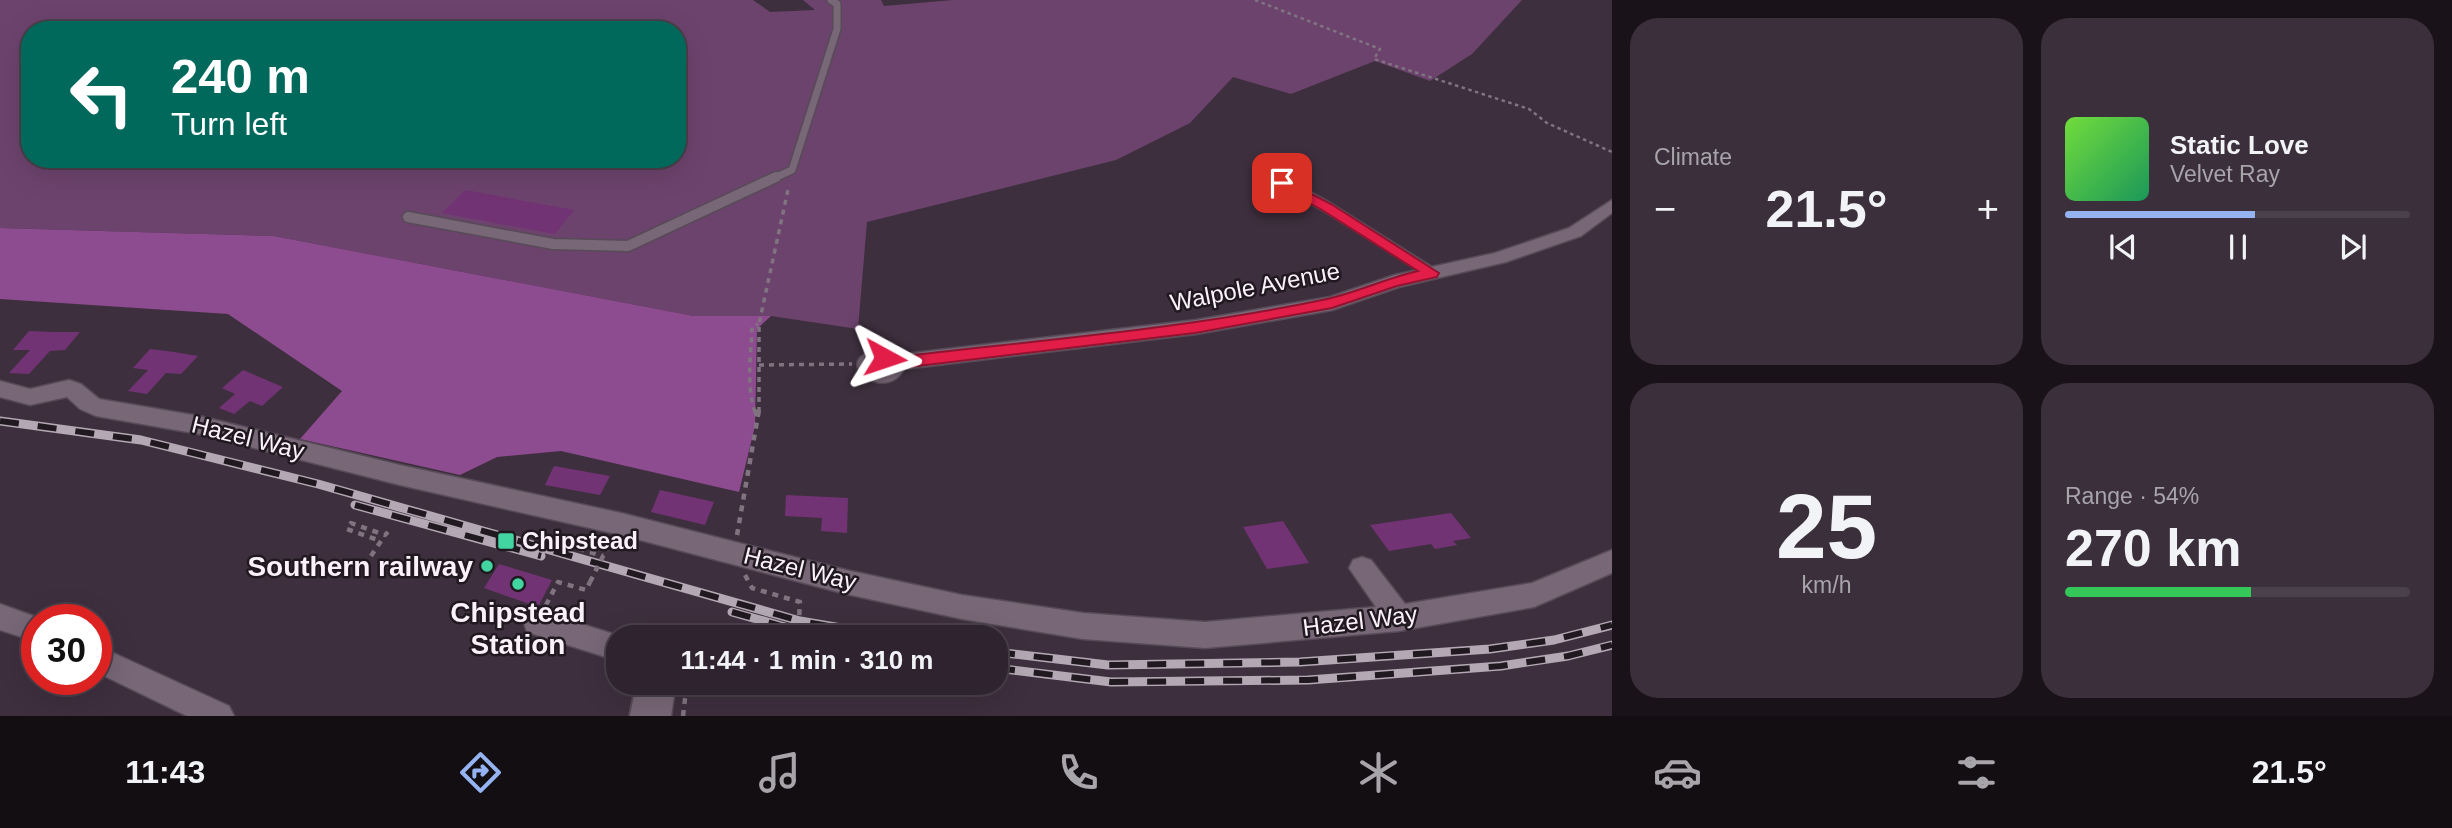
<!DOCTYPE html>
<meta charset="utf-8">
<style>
:root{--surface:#2e232e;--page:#3a2f3a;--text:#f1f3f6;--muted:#a7a4aa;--line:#49404a;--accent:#95b2f1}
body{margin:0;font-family:Arial,sans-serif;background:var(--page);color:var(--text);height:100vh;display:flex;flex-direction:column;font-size:26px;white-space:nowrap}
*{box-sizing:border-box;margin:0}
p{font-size:23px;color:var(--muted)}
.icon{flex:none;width:38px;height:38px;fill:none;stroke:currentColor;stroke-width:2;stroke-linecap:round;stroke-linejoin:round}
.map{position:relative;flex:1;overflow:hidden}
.side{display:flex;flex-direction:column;gap:18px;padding:18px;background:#191319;width:840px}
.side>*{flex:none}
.guide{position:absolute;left:21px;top:21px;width:665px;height:147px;border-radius:28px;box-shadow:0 7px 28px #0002,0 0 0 2px var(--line);background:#00695c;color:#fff;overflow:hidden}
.speed{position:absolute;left:21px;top:604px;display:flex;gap:14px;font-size:35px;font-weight:700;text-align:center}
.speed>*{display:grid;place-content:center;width:91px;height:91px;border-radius:50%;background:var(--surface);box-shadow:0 7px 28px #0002,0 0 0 2px var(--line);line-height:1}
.speed .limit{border:10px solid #d22;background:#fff;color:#111}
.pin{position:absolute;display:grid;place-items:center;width:60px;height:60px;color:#fff;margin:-30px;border-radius:14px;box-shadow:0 4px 10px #0006}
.me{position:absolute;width:77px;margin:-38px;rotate:95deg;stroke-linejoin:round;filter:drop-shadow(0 0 5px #0008)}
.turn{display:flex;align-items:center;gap:24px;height:147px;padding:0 35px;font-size:32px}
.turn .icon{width:91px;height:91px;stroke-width:2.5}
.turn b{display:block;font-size:49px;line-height:60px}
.big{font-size:52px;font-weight:600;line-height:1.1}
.side .tile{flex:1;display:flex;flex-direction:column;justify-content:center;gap:10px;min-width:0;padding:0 24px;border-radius:28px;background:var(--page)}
.side .dial{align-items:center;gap:0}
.dial b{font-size:91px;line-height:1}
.song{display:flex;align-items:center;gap:21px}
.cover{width:84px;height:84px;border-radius:10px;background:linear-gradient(135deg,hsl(100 70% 55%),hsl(150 70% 35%))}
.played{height:7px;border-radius:4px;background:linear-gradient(90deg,var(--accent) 55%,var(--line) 55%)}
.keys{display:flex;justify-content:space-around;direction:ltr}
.heat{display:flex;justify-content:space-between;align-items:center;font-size:38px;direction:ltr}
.charge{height:10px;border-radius:5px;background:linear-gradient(90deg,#34c759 54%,var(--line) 0)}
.side .tiles{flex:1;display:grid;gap:18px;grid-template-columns:repeat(2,1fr)}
.trip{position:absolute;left:606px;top:625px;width:402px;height:70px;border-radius:28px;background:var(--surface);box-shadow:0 7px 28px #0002,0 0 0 2px var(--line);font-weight:600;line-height:70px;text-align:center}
.tabs{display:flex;height:112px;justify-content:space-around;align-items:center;background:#120e12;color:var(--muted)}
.tabs .icon{width:49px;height:49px}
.tabs .selected{color:var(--accent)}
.tabs b{font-size:32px;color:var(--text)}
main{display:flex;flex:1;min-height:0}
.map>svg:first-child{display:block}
</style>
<main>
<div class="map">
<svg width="1612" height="716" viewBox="0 0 1612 716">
<rect width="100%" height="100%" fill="#3e2f3e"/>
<!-- green -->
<path fill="#6c436d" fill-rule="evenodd" d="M0,0h753l17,12 45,-2 -12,-10h78l3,6 69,-6h569l-50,54 -42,27 -55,-20 -84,33 -58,-17 -43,46 -74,37 -249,62 -9,107 -87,-13h-77l-420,-80 -274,-8zM30,30h647v129h-647z"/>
<!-- forest -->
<path fill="#8d4c8f" d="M0,228l274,8 420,80h77l-14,13 -2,97 -16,66 -178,-41 -64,6 -37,18 -160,-36 42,-48 -114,-77 -228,-15z"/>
<!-- building -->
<path fill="#723374" d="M465,190l109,20 -19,24 -113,-21z
M29,331l25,1h26l-15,18 -15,1 -21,23 -20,-1 21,-23h-17z
M150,349l24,3 24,4 -17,18 -15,-1 -19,21 -19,-3 20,-21 -15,-2z
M243,370l40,17 -21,19 -12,-5 -16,13 -15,-6 16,-14 -13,-6z
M554,466l56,10 -10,19 -55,-10z
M660,490l54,12 -9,23 -54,-13z
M786,495l62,3 -1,35 -26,-2 1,-13 -37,-2z
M1451,513l20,25 -18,3 4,4 -22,4 -4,-5 -42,7 -19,-26z
M1283,521l26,42 -42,6 -24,-42z
M499,564l53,16 -14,27 -54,-19z"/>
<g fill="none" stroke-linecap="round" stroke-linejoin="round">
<defs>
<path id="service-far2" d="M1260,170l17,9
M772,179l20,-9 45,-141v-25l-6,-4"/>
<path id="service-far1" d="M1273,177l54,30 105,66
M408,217l145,27 75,2 148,-69"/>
<path id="service" d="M636,716l7,-34"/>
<path id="minor" d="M1612,200v13l-31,23 -75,26 -107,25 -67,23 -136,24 -292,35c-17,33 -70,-2 -35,-17 9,-4 19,-2 27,3l300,-35 134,-23 65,-22 100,-22 74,-25z
M69,380l12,4 18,15 100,17 201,49 221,48 225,57 116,25 121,18 122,9 171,-15 -27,-39 4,-8 9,-3 9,3 34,44 127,-21 80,-33v23l-78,34 -135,24 -194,17 -122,-9 -121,-20 -116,-25 -225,-59 -221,-50 -201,-51 -103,-18 -16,-7 -13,-12 -37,8 -30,-8v-16l30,8z
M0,604l45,16h-8v22l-37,-12z
M537,610l86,27h-5v24l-91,-29 -3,-9 3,-9z
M96,645l133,61 5,10h-47l-91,-44z
M648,682h28l-5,34h-30z"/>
</defs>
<!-- service-far2 casing -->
<use href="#service-far2" stroke="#574b57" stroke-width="10"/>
<!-- service-far1 casing -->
<use href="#service-far1" stroke="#574b57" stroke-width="13"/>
<!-- service casing -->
<use href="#service" stroke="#574b57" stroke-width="16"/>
<!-- minor casing -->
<use href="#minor" stroke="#574b57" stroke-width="3"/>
<!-- path-far2 -->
<path stroke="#817481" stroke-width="2.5" stroke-dasharray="3.5 3.5" stroke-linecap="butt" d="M1255,0l125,49 -6,10 155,50 18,14 65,29"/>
<!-- path-far1 -->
<path stroke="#817481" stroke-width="3.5" stroke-dasharray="5 5" stroke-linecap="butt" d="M759,365l93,-1
M755,412c-9,-27 -4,-57 -3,-85l6,-3
M759,412v-88l30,-139"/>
<!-- path -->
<path stroke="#817481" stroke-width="4.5" stroke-dasharray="6 6" stroke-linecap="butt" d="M755,410l3,9
M737,535l22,-125
M567,545l36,11
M606,550l6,-10
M371,556l10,-15 -34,-12 4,-6 34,12 3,-3
M745,575l7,13 48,14 -2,35
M546,605l12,-23 28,8 4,-8
M728,637h20
M683,716l4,-34"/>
<!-- service-far2 -->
<use href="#service-far2" stroke="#786777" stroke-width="7"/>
<!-- service-far1 -->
<use href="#service-far1" stroke="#786777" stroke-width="10"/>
<!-- service -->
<use href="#service" stroke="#786777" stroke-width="12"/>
<!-- minor -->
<use href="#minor" fill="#786777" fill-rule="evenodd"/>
<defs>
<path id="rail" d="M0,421l141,19 177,44 482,137 94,16
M355,505l186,51
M732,612l88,25
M996,652l112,13 192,-3 190,-13 64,-9 58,-15
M996,668l115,14 197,-2 193,-14 67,-10 44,-11"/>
</defs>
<!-- rail casing -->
<use href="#rail" stroke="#b3a8b3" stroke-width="9"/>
<!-- rail -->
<use href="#rail" stroke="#201a20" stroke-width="6" stroke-dasharray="19" stroke-linecap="butt"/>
<!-- path-bridge -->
<path stroke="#817481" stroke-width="4.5" stroke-dasharray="6 6" stroke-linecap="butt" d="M590,582l16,-32"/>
</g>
<!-- route -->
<path fill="#e11d48" stroke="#92132f" stroke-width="2" d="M1282,179l49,25 108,69 -2,4 -40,9 -65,22 -137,25 -302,36 -16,-11 8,-6 11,5c143,-17 289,-28 431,-58 31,-7 60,-21 91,-28l-96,-61 -45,-25 -2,-2z"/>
<!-- markers -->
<g fill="#42d4a1" stroke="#201a20" stroke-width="2.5">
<rect x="497" y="532" width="18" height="18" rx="3.5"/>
<circle cx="487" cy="566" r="7"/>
<circle cx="518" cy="584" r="7"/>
</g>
<g text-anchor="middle" stroke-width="5" stroke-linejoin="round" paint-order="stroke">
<!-- street labels -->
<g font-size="24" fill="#faf1fa" stroke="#201a20">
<text transform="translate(1255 287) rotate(-11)" y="8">Walpole Avenue</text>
<text transform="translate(248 438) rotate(14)" y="8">Hazel Way</text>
<text transform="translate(800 569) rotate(14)" y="8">Hazel Way</text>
<text transform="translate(1360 621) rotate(-7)" y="8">Hazel Way</text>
</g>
<!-- poi labels -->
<g font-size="24" font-weight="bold" fill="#faf1fa" stroke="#201a20" text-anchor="start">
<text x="522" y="549">Chipstead</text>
</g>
<!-- near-poi labels -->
<g font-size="28" font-weight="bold" fill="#faf1fa" stroke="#201a20" text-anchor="end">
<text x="473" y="576">Southern railway</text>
<text x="518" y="622" text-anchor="middle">Chipstead<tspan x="518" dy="32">Station</tspan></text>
</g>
</g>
</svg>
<div class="speed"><div class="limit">30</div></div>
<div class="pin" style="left:1282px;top:183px;background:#d93025"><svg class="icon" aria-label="arrive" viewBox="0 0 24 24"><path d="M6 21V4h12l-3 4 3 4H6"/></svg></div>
<svg class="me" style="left:885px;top:358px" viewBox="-20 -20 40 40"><path d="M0-17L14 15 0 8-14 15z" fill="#e11d48" stroke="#fff" stroke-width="4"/></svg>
<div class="trip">11:44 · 1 min · 310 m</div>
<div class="guide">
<div class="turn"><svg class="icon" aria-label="left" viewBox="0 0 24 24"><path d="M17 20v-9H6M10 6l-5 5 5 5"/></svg><div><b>240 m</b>Turn left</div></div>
</div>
</div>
<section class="side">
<div class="tiles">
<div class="tile"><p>Climate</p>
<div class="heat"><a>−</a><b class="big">21.5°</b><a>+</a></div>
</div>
<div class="tile">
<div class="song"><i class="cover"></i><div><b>Static Love</b><p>Velvet Ray</p></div></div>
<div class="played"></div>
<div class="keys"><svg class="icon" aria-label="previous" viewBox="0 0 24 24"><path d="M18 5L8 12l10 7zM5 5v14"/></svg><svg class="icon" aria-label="pause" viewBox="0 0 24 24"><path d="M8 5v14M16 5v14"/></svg><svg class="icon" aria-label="next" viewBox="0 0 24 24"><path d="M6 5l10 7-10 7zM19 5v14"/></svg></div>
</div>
<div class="tile dial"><b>25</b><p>km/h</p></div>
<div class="tile"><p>Range · 54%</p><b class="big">270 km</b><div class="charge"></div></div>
</div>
</section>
</main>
<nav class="tabs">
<b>11:43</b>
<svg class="icon selected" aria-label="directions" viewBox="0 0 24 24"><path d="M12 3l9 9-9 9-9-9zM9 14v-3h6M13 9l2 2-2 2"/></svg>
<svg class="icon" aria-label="music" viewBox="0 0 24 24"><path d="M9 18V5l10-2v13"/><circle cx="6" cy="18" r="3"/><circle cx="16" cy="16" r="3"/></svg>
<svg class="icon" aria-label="phone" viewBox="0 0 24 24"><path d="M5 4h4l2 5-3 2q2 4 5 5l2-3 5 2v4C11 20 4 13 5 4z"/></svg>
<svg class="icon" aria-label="climate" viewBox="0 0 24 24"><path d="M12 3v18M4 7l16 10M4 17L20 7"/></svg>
<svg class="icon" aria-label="car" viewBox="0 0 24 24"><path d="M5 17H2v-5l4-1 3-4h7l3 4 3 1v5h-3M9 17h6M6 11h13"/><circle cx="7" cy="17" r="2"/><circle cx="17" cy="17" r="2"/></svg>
<svg class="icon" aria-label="filters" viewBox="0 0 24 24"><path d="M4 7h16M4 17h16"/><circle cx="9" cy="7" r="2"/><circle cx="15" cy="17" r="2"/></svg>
<b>21.5°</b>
</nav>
